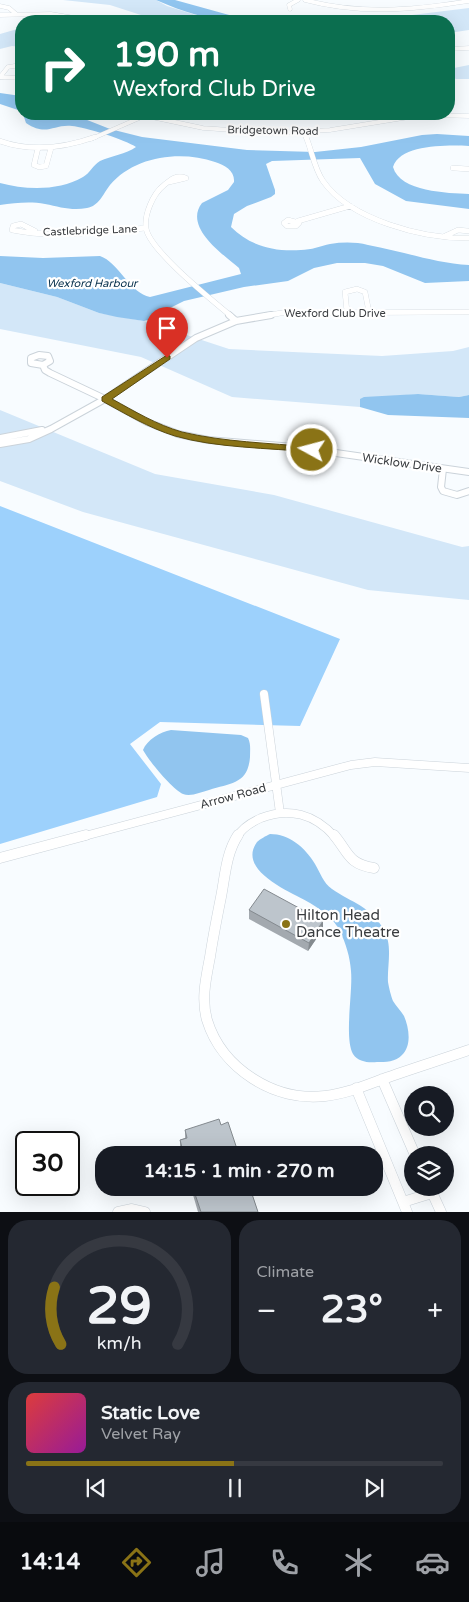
<!DOCTYPE html>
<meta charset="utf-8">
<style>
:root{--surface:#171b24;--page:#242831;--text:#f1f3f6;--muted:#9ea1a6;--line:#363941;--accent:#8a7316}
body{margin:0;font-family:"Varela Round",sans-serif;background:var(--page);color:var(--text);height:100vh;display:flex;flex-direction:column;font-size:19px;white-space:nowrap}
*{box-sizing:border-box;margin:0}
p{font-size:16px;color:var(--muted)}
.icon{flex:none;width:28px;height:28px;fill:none;stroke:currentColor;stroke-width:2;stroke-linecap:round;stroke-linejoin:round}
.map{position:relative;height:1212px;overflow:hidden}
.panel{display:flex;flex-direction:column;gap:8px;padding:8px;background:#0d0f14;flex:1}
.panel>*{flex:none}
.guide{position:absolute;left:15px;top:15px;width:440px;height:105px;border-radius:20px;box-shadow:0 5px 20px #0002;background:#0b6e4f;color:#fff;overflow:hidden}
.fabs{position:absolute;left:404px;top:1086px;display:grid;gap:10px}
.fabs a{display:grid;place-items:center;width:50px;height:50px;border-radius:50%;background:var(--surface);box-shadow:0 5px 20px #0002;font-size:25px}
.speed{position:absolute;left:15px;top:1131px;display:flex;gap:10px;font-size:25px;font-weight:700;text-align:center}
.speed>*{display:grid;place-content:center;width:65px;height:65px;border-radius:50%;background:var(--surface);box-shadow:0 5px 20px #0002;line-height:1}
.speed .limit{border:2px solid #111;border-radius:8px;background:#fff;color:#111}
.pin{position:absolute;display:grid;place-items:center;width:42px;height:42px;color:#fff;margin:-51px -21px;border-radius:50% 50% 50% 0;rotate:-45deg;box-shadow:0 0 5px #0007}
.pin .icon{rotate:45deg}
.me{position:absolute;width:55px;margin:-28px;rotate:277deg;stroke-linejoin:round;filter:drop-shadow(0 0 4px #0008)}
.turn{display:flex;align-items:center;gap:18px;height:105px;padding:0 15px;font-size:22px}
.turn .icon{width:65px;height:65px;stroke-width:2.5}
.turn b{display:block;font-size:35px;line-height:42px}
.big{font-size:38px;font-weight:700;line-height:1.1}
.panel .widget{flex:1;display:flex;flex-direction:column;justify-content:center;gap:8px;min-width:0;padding:0 18px;border-radius:20px;background:var(--page)}
.panel .dial{align-items:center;gap:0}
.dial svg{height:130px;overflow:visible;fill:none;stroke:var(--line);stroke-width:7;stroke-linecap:round;text-anchor:middle}
.dial text{fill:var(--text);stroke:none}
.song{display:flex;align-items:center;gap:15px}
.cover{width:60px;height:60px;border-radius:8px;background:linear-gradient(135deg,hsl(0 70% 55%),hsl(300 70% 35%))}
.played{height:5px;border-radius:2px;background:linear-gradient(90deg,var(--accent) 50%,var(--line) 50%)}
.keys{display:flex;justify-content:space-around;direction:ltr}
.heat{display:flex;justify-content:space-between;align-items:center;font-size:28px;direction:ltr}
.panel .tiles{flex:1;display:grid;gap:8px;grid-template-columns:1fr 1fr}
.widget:last-child{grid-column:span 2}
.trip{position:absolute;left:95px;top:1146px;width:288px;height:50px;border-radius:20px;background:var(--surface);box-shadow:0 5px 20px #0002;font-weight:700;line-height:50px;text-align:center}
.dock{display:flex;height:80px;justify-content:space-around;align-items:center;background:#090b0e;color:var(--muted)}
.dock .icon{width:35px;height:35px}
.dock .current{color:var(--accent)}
.dock b{font-size:22px;color:var(--text)}
.map>svg:first-child{display:block}
</style>
<div class="map">
<svg width="469" height="1212" viewBox="0 0 469 1212">
<rect width="100%" height="100%" fill="#f8fcff"/>
<!-- green -->
<path fill="#d3e7f8" d="M63,0h93l11,6 38,12 35,3h-61l-35,-5 -34,-11z
M469,8v22l-20,3v-12h-86z
M21,28v19l-9,-1 -12,3v-15z
M469,65v14h-13l-7,-3v-7z
M0,283l57,14 42,16 45,8 85,28 153,7 71,-5 16,-4v48l-10,2 -41,-3 -58,5v8l-128,-10 -91,-40 -141,-28z
M0,410l155,64 119,21 188,52 7,-1v54l-101,-10 -285,-78 -83,-31z"/>
<!-- forest -->
<path fill="#9dd1fc" d="M0,506l340,133 -40,87 -140,-4 -30,22 31,40 -4,13 -157,47z"/>
<!-- water -->
<path fill="#91c5ef" d="M156,0h19l65,18 -3,2c-31,0 -53,-8 -81,-20z
M0,93l21,3v15l-21,-7z
M23,114h49l38,15 32,8 105,13 68,2 46,-5 61,-12 15,-1 32,2v10c-20,-1 -69,-2 -76,21 7,25 55,26 76,27v15l-63,-8 -31,-17 -15,-26 -88,3 -6,3 9,26v4l-4,3 -24,9 -13,8 -3,13c19,19 43,25 70,23 10,0 20,-4 29,-6 13,-2 26,-2 38,1 34,6 66,18 101,20v16l-44,2 -42,-17 -18,-3h-28l-23,5 -26,13 -44,6 -60,14 -14,7 -5,7 -21,6 -27,-4 -18,-4 -42,-16 -57,-14v-27l43,2 57,-2c18,6 31,38 50,41l91,-23 -2,-6c-15,-13 -56,-41 -37,-65l26,-13 6,-8c1,-11 -9,-17 -19,-20 -34,-12 -81,-6 -105,23 -7,9 -11,21 -23,23 -15,3 -27,-1 -42,-4 -15,-3 -30,-1 -45,1v-22c26,7 59,8 83,-6 7,-4 10,-12 17,-16 11,-5 26,-7 36,-14 -10,-7 -51,-20 -64,-21 -19,-2 -25,11 -46,-3z
M418,394l41,3 10,-2v23l-81,-3 -28,-8v-8l4,-2z
M171,730l70,5 7,3c3,6 2,12 2,19 -2,27 -19,26 -41,33 -8,2 -18,7 -26,4 -11,-5 -34,-33 -40,-44 4,-10 17,-18 28,-20z
M270,834c19,0 35,13 45,30 5,8 8,19 17,25 20,14 39,17 52,41 9,16 3,36 4,52 1,6 3,14 5,19 3,5 8,10 11,15 5,12 8,29 -2,39 -6,7 -17,7 -25,7 -8,1 -19,0 -24,-8 -9,-16 0,-62 -2,-83 -1,-14 -5,-27 -11,-40 -5,-11 -20,-22 -30,-28 -17,-10 -74,-32 -53,-61 3,-3 9,-6 13,-8z"/>
<g fill="none" stroke-linecap="round" stroke-linejoin="round">
<!-- stream -->
<path stroke="#91c5ef" stroke-width="2" d="M236,19l14,2"/>
<!-- canal -->
<path stroke="#91c5ef" stroke-width="10" d="M250,21h2"/>
<defs>
<path id="street-far4" d="M305,0c55,15 108,10 164,1
M0,6l9,2 7,6
M290,9l-1,-4 9,-5
M0,15l51,-1 42,7
M449,49l20,-1
M0,77l8,-10 13,-2
M0,77l21,1
M137,114l66,14 71,5 56,-3 92,-15 47,1
M303,132l4,7
M91,139l53,-23"/>
<path id="street-far3" d="M306,137c6,14 8,31 17,44 27,39 101,58 146,57
M0,141c31,11 64,7 95,-4
M38,148l-4,17 5,2 7,-1 5,-18
M453,168l16,1
M169,182l17,-4c-10,-4 -16,2 -23,8 -10,8 -19,29 -17,42 3,22 66,72 85,88
M288,220l11,3 -3,3h-9l-3,-3z
M298,221l52,-15
M35,231l-14,-7 -8,2 -1,4c43,9 91,1 134,-2
M445,236l13,-6 11,1
M347,312l-2,-20 12,-3 8,3 4,20
M264,316l17,-3 188,-1"/>
<path id="street-far2" d="M229,315l7,6
M39,355l9,1 2,5 -7,4 -12,-2v-5z
M43,365l2,5 5,3 55,26 42,23 31,12 30,6 86,7 175,25
M0,438l42,-8
M0,444l29,-5 22,-10 54,-30 91,-61 40,-17 35,-6
M443,469l-2,18 2,4 14,4 12,-4"/>
<path id="street-far1" d="M264,694l16,119
M81,837l270,-72 24,-3 94,6
M237,837c5,-9 15,-15 24,-19 28,-11 54,-4 74,19"/>
<path id="street" d="M238,835c-12,18 -13,42 -17,62 -4,20 -8,40 -11,60 -4,21 -9,42 -3,63 15,49 68,82 118,76 20,-2 39,-10 58,-17 28,-10 57,-19 86,-29
M334,835c15,18 14,29 40,33
M0,858l86,-23
M382,1079l33,76
M356,1088l51,124
M430,1188l11,24
M403,1202l29,-9
M118,1212l14,-3 13,3"/>
</defs>
<!-- street-far4 casing -->
<use href="#street-far4" stroke="#cbd3da" stroke-width="4.5"/>
<!-- street-far3 casing -->
<use href="#street-far3" stroke="#cbd3da" stroke-width="5.5"/>
<!-- street-far2 casing -->
<use href="#street-far2" stroke="#cbd3da" stroke-width="8"/>
<!-- street-far1 casing -->
<use href="#street-far1" stroke="#cbd3da" stroke-width="9"/>
<!-- street casing -->
<use href="#street" stroke="#cbd3da" stroke-width="11"/>
<!-- street-far4 -->
<use href="#street-far4" stroke="#fff" stroke-width="4"/>
<!-- street-far3 -->
<use href="#street-far3" stroke="#fff" stroke-width="5"/>
<!-- street-far2 -->
<use href="#street-far2" stroke="#fff" stroke-width="6"/>
<!-- street-far1 -->
<use href="#street-far1" stroke="#fff" stroke-width="8"/>
<!-- street -->
<use href="#street" stroke="#fff" stroke-width="10"/>
</g>
<!-- wall -->
<path fill="#a3a9af" d="M249,910l74,19 -15,22 -59,-32z
M221,1125l18,30h-57l-2,-5v-10l5,-2v-8z
M191,1188h59l8,24h-60z"/>
<!-- shaded-wall -->
<path fill="#848a8f" d="M323,921v8l-15,22 1,-8z"/>
<!-- building -->
<path fill="#bdc5cc" stroke="#848a8f" d="M264,889l59,32 -14,22 -60,-33z
M219,1119l2,6 7,-3 11,33h-55l-4,-15 7,-2 -2,-8z
M193,1188h57l8,24h-57z"/>
<!-- route -->
<path fill="#8a7316" stroke="#5a4b0e" d="M167,355l3,1v3l-58,40c22,12 45,26 70,33 42,10 87,11 130,15l5,3 -5,2c-43,-4 -96,-4 -137,-16 -26,-8 -49,-22 -73,-35v-4z"/>
<!-- markers -->
<circle fill="#8a7316" stroke="#fff" stroke-width="2" cx="286" cy="924" r="5"/>
<g text-anchor="middle" stroke-width="4.5" stroke-linejoin="round" paint-order="stroke">
<!-- far-street labels -->
<g font-size="11" fill="#3a3d40" stroke="#fff">
<text transform="translate(273 130) rotate(1)" y="4">Bridgetown Road</text>
<text transform="translate(90 230) rotate(-2)" y="4">Castlebridge Lane</text>
<text x="335" y="317">Wexford Club Drive</text>
</g>
<!-- far-water labels -->
<g font-size="11" font-style="italic" fill="#032d49" stroke="#fff">
<text x="92" y="287">Wexford Harbour</text>
</g>
<!-- street labels -->
<g font-size="12" fill="#3a3d40" stroke="#fff">
<text transform="translate(402 463) rotate(8)" y="4">Wicklow Drive</text>
<text transform="translate(233 796) rotate(-15)" y="4">Arrow Road</text>
</g>
<!-- near-poi labels -->
<g font-size="15" fill="#3a3d40" stroke="#fff" text-anchor="start">
<text x="296" y="920">Hilton Head<tspan x="296" dy="17">Dance Theatre</tspan></text>
</g>
</g>
</svg>
<div class="fabs">
<a><svg class="icon" aria-label="search" viewBox="0 0 24 24"><circle cx="10" cy="10" r="6"/><path d="M15 15l6 6"/></svg></a>
<a><svg class="icon" aria-label="layers" viewBox="0 0 24 24"><path d="M12 4l9 5-9 5-9-5zM3 14l9 5 9-5"/></svg></a>
</div>
<div class="speed"><div class="limit">30</div></div>
<div class="pin" style="left:167px;top:358px;background:#d93025"><svg class="icon" aria-label="arrive" viewBox="0 0 24 24"><path d="M6 21V4h12l-3 4 3 4H6"/></svg></div>
<svg class="me" style="left:312px;top:450px" viewBox="-20 -20 40 40"><circle r="17" fill="#8a7316" stroke="#fff" stroke-width="3"/><path d="M0-11L8 9 0 5-8 9z" fill="#fff"/></svg>
<div class="trip">14:15 · 1 min · 270 m</div>
<div class="guide">
<div class="turn"><svg class="icon" aria-label="right" viewBox="0 0 24 24"><path d="M7 20v-9h11M14 6l5 5-5 5"/></svg><div><b>190 m</b>Wexford Club Drive</div></div>
</div>
</div>
<section class="panel">
<div class="tiles">
<div class="widget dial"><svg viewBox="0 0 100 80">
<path d="M14 69A42 42 0 1 1 86 69"/>
<path d="M14 69A42 42 0 0 1 10 34" stroke="#8a7316"/>
<text x="50" y="56" font-size="32" font-weight="700">29</text>
<text x="50" y="72" font-size="11">km/h</text>
</svg></div>
<div class="widget"><p>Climate</p>
<div class="heat"><a>−</a><b class="big">23°</b><a>+</a></div>
</div>
<div class="widget">
<div class="song"><i class="cover"></i><div><b>Static Love</b><p>Velvet Ray</p></div></div>
<div class="played"></div>
<div class="keys"><svg class="icon" aria-label="previous" viewBox="0 0 24 24"><path d="M18 5L8 12l10 7zM5 5v14"/></svg><svg class="icon" aria-label="pause" viewBox="0 0 24 24"><path d="M8 5v14M16 5v14"/></svg><svg class="icon" aria-label="next" viewBox="0 0 24 24"><path d="M6 5l10 7-10 7zM19 5v14"/></svg></div>
</div>
</div>
</section>
<nav class="dock">
<b>14:14</b>
<svg class="icon current" aria-label="directions" viewBox="0 0 24 24"><path d="M12 3l9 9-9 9-9-9zM9 14v-3h6M13 9l2 2-2 2"/></svg>
<svg class="icon" aria-label="music" viewBox="0 0 24 24"><path d="M9 18V5l10-2v13"/><circle cx="6" cy="18" r="3"/><circle cx="16" cy="16" r="3"/></svg>
<svg class="icon" aria-label="phone" viewBox="0 0 24 24"><path d="M5 4h4l2 5-3 2q2 4 5 5l2-3 5 2v4C11 20 4 13 5 4z"/></svg>
<svg class="icon" aria-label="climate" viewBox="0 0 24 24"><path d="M12 3v18M4 7l16 10M4 17L20 7"/></svg>
<svg class="icon" aria-label="car" viewBox="0 0 24 24"><path d="M5 17H2v-5l4-1 3-4h7l3 4 3 1v5h-3M9 17h6M6 11h13"/><circle cx="7" cy="17" r="2"/><circle cx="17" cy="17" r="2"/></svg>
</nav>
